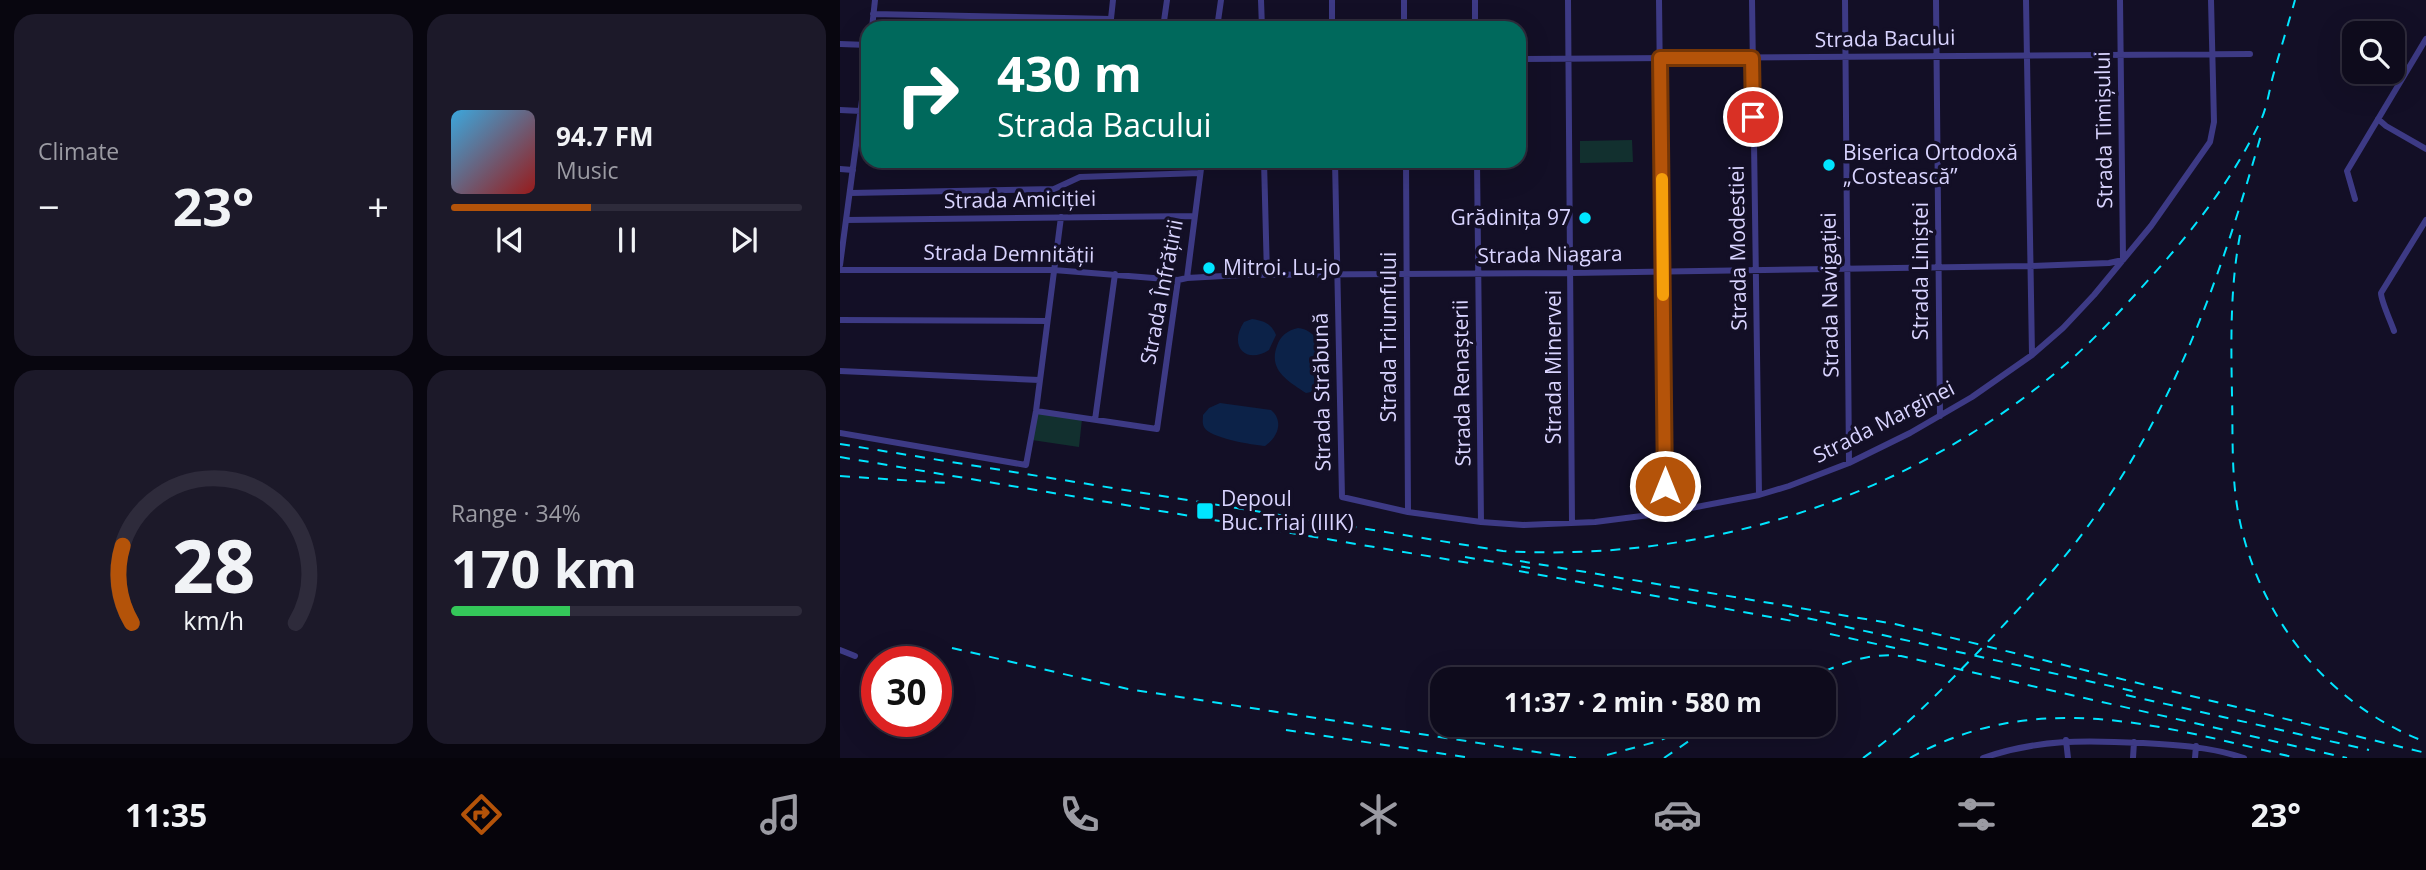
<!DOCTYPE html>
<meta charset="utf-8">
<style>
:root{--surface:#0e0b1c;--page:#1c1929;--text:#f1f3f6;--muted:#9b9ba3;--line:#2e2b3b;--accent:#b45309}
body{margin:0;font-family:"Open Sans",sans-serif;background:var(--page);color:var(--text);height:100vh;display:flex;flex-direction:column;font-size:26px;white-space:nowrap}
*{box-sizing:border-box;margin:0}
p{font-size:23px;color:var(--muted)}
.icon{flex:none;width:38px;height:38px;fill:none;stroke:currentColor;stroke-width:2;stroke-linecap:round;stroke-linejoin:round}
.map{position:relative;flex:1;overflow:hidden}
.side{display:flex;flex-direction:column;gap:14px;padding:14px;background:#08060f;width:840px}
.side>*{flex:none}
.top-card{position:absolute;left:21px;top:21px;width:665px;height:147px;border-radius:21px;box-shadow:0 7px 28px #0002,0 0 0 2px var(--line);background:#00695c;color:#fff;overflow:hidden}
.tools{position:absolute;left:1502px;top:21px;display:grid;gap:14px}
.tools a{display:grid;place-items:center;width:63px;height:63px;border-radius:14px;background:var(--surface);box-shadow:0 7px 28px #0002,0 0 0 2px var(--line);font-size:35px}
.speed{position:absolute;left:21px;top:646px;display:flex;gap:14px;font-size:35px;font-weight:700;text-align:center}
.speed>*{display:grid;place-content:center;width:91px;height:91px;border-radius:50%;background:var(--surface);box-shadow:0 7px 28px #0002,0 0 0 2px var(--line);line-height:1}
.speed .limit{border:10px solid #d22;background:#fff;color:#111}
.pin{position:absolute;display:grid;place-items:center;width:60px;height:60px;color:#fff;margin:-30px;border:4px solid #fff;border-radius:50%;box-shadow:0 2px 7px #0007}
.me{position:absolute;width:77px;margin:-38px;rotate:0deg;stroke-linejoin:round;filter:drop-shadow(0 0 5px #0008)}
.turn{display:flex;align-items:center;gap:24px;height:147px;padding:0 21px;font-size:32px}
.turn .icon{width:91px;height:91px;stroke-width:2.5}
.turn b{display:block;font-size:49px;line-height:60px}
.big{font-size:52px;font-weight:700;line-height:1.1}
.side .widget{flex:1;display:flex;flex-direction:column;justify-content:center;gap:10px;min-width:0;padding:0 24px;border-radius:21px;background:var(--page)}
.side .dial{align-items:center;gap:0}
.dial svg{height:182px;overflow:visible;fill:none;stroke:var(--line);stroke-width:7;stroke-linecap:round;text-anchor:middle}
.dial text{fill:var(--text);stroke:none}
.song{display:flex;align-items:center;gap:21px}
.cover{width:84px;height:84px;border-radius:10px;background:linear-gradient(135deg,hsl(200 70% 55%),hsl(0 70% 35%))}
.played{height:7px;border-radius:4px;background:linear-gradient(90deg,var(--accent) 40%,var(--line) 40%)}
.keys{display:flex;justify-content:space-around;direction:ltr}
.heat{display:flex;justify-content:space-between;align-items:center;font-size:38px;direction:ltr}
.charge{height:10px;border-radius:5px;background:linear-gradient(90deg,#34c759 34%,var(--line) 0)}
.side .tiles{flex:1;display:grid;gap:14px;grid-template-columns:repeat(2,1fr)}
.trip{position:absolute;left:590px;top:667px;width:406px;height:70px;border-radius:21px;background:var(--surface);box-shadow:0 7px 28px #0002,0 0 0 2px var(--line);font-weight:700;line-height:70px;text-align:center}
.tabs{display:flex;height:112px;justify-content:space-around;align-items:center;background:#06040b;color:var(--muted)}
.tabs .icon{width:49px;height:49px}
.tabs .selected{color:var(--accent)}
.tabs b{font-size:32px;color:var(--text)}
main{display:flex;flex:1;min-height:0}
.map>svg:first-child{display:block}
</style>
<main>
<section class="side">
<div class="tiles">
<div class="widget"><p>Climate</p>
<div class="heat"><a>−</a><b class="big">23°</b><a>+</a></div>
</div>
<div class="widget">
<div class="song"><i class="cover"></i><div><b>94.7 FM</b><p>Music</p></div></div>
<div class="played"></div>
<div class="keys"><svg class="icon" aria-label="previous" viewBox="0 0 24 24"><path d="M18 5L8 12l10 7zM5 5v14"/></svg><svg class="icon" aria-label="pause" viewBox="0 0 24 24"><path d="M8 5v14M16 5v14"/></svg><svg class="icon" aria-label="next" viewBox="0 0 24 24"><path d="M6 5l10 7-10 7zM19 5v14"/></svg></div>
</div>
<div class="widget dial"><svg viewBox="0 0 100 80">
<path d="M14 69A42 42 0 1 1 86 69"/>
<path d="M14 69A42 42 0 0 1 10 35" stroke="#b45309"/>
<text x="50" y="56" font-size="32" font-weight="700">28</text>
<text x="50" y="72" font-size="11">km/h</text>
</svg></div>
<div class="widget"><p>Range · 34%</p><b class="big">170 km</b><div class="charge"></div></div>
</div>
</section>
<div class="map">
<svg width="1586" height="758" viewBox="0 0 1586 758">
<rect width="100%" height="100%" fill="#130f26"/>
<!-- green -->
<path fill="#12302f" d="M792,140l1,22 -53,1v-22z
M196,411l46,8 -3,28 -47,-7z"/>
<!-- water -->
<path fill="#0c2248" d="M412,319c12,2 19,4 24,16l-7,15c-23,15 -41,-4 -25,-28z
M458,328c28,2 47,60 8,65 -18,-12 -38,-23 -29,-47 3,-10 11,-16 21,-18z
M380,403l51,7c13,11 7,27 -6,36 -12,-1 -56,-8 -61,-19 -2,-4 -1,-8 -1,-12l6,-7z"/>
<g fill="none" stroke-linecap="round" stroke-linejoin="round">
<!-- minor -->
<path stroke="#3d3a85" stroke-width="6" d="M421,0l1,28
M492,0v28
M564,0v28
M635,0v28
M728,0l4,523
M819,0l6,513
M912,0l7,495
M1005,0l4,463
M1096,0l4,416
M1186,0l6,355
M33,14l238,5
M32,28l3,-28
M270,28l3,-28
M323,28l4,-28
M377,28l4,-28
M0,44l28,1
M679,59l731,-5
M0,110l21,1
M1538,119l8,7 40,23
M17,140h11
M424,161l3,114
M495,161l7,336 66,15 73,10 42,3 72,-3 70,-9 94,-18 30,-9 60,-23 61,-30 62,-36 60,-42 31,-27 31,-33 57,-69 59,-84 4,-20 -3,-122
M566,161l2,351
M637,161l4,361
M0,169l13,1
M10,193l204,-4 26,-12 120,-4
M1515,199l-8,-28 79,-132
M6,220l348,-4
M0,265l28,-210
M0,270h214l124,10
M347,278l55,-3 329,-2 459,-7 79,-3 14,-3 -3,-260
M0,320l207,1
M1554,331c-3,-9 -13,-30 -13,-38l45,-73
M0,371l199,9
M196,411l121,18 21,-149 9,-2 15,-117
M255,420l20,-146
M0,433l186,32 10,-54 25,-194
M0,650l15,6
M1226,740l2,18
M1143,758c56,-19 101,-18 160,-15 35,2 68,4 101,15
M1293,758l1,-16
M1355,758l1,-12"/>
<!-- rail -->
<path stroke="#00e5ff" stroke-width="2" stroke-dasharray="10 9" stroke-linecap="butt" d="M1400,235c-10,53 -9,106 -8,160 1,40 -1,82 7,122 20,101 90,189 187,225
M0,444l663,107c203,12 409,-54 563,-187 31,-27 58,-57 85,-87 43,-48 81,-97 109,-155 7,-14 9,-31 13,-46 7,-25 15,-51 22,-76
M0,457l635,107
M0,476l107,7
M625,557l65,11
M680,561l375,63 531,129
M679,571l279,51
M949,614l348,78
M990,634l65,14
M112,648l176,41 448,69
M967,679c31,-14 60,-27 94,-23l446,102
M1286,695l243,55
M446,730l185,28
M767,755l52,-14 37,-17
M824,758l50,-34
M1023,758c44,-31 80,-70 117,-108 39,-41 78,-82 111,-128 85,-117 131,-249 170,-387
M1070,758c129,-72 253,-31 387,0"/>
</g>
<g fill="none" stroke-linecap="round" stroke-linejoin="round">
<defs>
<path id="route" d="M825,486l-5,-428h92l1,59"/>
</defs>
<!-- route casing -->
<use href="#route" stroke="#753606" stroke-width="18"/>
<!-- route -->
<use href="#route" stroke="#b45309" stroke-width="12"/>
<!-- slow -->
<path stroke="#f59e0b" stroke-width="12" d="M822,179l1,116"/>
</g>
<!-- markers -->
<g fill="#00e5ff" stroke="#130f26" stroke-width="2.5">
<circle cx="989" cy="165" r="7"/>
<circle cx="745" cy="218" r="7"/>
<circle cx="369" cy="268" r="7"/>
<rect x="356" y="502" width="18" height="18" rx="3.5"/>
</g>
<g text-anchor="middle" stroke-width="7" stroke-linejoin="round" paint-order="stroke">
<!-- street labels -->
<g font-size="21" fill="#d9d4ff" stroke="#130f26">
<text transform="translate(1045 39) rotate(-1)" y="7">Strada Bacului</text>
<text transform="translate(1264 130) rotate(-91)" y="7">Strada Timișului</text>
<text transform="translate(180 200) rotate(-1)" y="7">Strada Amiciției</text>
<text transform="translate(898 248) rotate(-91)" y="7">Strada Modestiei</text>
<text transform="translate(169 254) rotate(1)" y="7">Strada Demnității</text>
<text transform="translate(710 255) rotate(-1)" y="7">Strada Niagara</text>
<text transform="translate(1081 271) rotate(-90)" y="7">Strada Liniștei</text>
<text transform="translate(322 292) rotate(-79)" y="7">Strada Înfrățirii</text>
<text transform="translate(990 295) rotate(-91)" y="7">Strada Navigației</text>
<text transform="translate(549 337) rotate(-90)" y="7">Strada Triumfului</text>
<text transform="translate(714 367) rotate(-90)" y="7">Strada Minervei</text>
<text transform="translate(622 383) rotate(-91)" y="7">Strada Renașterii</text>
<text transform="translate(482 392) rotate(-91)" y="7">Strada Străbună</text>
<text transform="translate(1044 422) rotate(-27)" y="7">Strada Marginei</text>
</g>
<!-- poi labels -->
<g font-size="21" fill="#d9d4ff" stroke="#130f26" text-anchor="start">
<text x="1003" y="160">Biserica Ortodoxă<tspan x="1003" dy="24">„Costească”</tspan></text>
<text x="731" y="225" text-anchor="end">Grădinița 97</text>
<text x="383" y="275">Mitroi. Lu-jo</text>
<text x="381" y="506">Depoul<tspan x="381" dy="24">Buc.Triaj (IIIK)</tspan></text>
</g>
</g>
</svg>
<div class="tools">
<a><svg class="icon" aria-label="search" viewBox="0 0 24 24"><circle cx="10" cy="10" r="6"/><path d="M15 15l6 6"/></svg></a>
</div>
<div class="speed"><div class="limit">30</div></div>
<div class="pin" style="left:913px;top:117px;background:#d93025"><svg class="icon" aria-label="arrive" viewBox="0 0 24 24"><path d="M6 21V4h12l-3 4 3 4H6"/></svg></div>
<svg class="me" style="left:825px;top:486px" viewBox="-20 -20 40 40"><circle r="17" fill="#b45309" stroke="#fff" stroke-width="3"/><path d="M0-11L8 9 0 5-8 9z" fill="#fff"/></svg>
<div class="trip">11:37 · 2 min · 580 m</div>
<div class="top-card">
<div class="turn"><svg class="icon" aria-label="right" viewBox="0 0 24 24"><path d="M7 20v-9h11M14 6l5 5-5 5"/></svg><div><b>430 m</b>Strada Bacului</div></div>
</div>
</div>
</main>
<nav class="tabs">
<b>11:35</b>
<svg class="icon selected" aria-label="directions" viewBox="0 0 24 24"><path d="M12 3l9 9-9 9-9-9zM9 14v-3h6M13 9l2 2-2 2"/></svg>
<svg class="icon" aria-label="music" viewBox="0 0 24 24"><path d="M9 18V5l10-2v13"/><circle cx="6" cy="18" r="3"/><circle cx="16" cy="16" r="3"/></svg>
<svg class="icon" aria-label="phone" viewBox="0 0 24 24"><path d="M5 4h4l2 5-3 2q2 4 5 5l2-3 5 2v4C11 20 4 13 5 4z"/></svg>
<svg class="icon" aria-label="climate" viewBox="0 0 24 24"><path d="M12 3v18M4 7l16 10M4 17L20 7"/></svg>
<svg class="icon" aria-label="car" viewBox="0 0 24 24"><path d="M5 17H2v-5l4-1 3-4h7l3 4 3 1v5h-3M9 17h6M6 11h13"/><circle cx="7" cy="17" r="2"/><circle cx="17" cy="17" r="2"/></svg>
<svg class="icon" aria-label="filters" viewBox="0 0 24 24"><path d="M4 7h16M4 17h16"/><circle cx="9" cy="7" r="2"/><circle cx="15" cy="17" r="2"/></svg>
<b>23°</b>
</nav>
